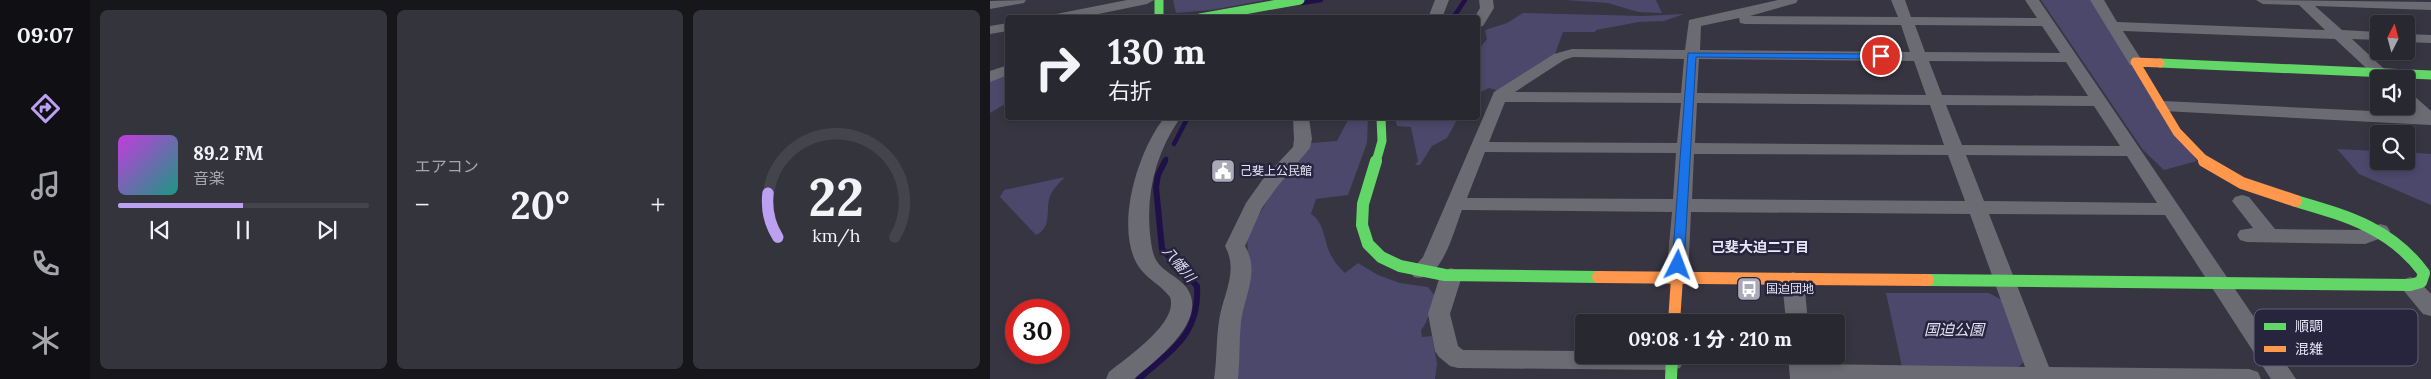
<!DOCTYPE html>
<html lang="ja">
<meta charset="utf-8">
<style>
:root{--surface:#282831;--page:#34343d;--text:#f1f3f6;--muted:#a5a6ab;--line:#44444d;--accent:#bca0f2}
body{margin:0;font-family:Lora,"Noto Sans JP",serif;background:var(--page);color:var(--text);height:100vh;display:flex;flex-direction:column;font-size:19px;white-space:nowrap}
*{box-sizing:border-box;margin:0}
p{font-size:16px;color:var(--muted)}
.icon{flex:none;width:28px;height:28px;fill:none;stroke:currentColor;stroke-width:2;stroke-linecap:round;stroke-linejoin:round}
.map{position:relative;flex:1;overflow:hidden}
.panel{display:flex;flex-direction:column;gap:10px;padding:10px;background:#16161b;width:900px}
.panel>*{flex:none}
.guide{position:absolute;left:15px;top:15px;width:475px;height:105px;border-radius:5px;box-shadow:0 2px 8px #0003,0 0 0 1px var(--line);background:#282831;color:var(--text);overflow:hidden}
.needle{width:32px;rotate:6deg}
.tools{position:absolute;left:1380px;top:15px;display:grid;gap:10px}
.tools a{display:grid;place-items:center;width:45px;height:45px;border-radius:5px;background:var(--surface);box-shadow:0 2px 8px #0003,0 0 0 1px var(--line);font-size:25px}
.speed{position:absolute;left:15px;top:299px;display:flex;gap:10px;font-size:25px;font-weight:700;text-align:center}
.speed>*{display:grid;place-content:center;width:65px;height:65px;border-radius:50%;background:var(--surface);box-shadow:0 2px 8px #0003,0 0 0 1px var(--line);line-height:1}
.speed .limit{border:8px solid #d22;background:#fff;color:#111}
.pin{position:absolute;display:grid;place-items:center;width:42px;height:42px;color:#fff;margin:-21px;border:2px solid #fff;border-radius:50%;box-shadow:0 1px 5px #0007}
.me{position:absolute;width:55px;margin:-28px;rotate:3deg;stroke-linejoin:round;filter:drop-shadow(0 0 4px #0008)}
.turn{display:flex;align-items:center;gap:18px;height:105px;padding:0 20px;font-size:22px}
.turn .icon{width:65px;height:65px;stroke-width:2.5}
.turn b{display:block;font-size:35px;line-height:42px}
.big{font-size:38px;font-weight:800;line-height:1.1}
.panel .widget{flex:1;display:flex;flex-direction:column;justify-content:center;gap:8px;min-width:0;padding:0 18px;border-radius:8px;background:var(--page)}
.panel .dial{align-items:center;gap:0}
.dial svg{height:130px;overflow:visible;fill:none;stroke:var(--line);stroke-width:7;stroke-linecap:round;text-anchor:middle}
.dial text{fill:var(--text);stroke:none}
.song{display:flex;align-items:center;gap:15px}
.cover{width:60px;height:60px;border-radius:8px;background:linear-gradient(135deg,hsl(290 70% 55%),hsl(170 70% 35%))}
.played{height:5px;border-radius:2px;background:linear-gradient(90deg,var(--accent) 50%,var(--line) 50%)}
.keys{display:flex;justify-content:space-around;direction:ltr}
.heat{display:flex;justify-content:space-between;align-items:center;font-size:28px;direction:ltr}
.panel .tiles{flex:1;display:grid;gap:10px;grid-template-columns:repeat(3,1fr)}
.trip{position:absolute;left:585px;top:314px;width:270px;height:50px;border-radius:5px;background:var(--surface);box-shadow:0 2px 8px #0003,0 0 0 1px var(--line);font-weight:800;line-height:50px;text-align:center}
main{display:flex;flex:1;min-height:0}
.tab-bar{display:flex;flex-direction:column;width:90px;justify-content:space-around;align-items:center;background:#101014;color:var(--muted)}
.tab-bar .icon{width:35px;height:35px}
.tab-bar .on{color:var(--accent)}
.tab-bar b{font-size:22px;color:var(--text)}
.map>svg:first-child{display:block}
</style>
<main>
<nav class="tab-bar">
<b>09:07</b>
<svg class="icon on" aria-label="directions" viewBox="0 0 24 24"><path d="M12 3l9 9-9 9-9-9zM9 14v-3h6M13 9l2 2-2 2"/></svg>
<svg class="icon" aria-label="music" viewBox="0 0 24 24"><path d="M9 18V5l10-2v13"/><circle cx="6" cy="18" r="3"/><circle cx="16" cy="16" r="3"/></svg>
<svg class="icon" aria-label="phone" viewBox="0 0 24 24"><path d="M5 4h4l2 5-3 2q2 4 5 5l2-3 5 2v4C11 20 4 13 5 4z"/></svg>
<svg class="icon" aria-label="climate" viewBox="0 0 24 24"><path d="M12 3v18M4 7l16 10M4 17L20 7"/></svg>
</nav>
<section class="panel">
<div class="tiles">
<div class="widget">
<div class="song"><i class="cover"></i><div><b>89.2 FM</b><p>音楽</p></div></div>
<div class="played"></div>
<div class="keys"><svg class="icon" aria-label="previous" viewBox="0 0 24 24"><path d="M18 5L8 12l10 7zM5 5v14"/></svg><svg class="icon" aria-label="pause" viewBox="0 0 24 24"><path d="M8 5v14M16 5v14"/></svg><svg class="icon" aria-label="next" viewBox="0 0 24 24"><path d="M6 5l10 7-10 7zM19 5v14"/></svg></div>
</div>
<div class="widget"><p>エアコン</p>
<div class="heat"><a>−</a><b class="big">20°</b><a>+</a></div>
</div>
<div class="widget dial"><svg viewBox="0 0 100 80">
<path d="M14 69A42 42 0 1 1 86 69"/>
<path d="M14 69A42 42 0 0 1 8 42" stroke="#bca0f2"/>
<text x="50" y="56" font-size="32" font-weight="700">22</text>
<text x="50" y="72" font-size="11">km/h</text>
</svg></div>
</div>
</section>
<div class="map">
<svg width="1441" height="379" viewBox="0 0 1441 379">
<rect width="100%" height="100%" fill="#363541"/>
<!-- green -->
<path fill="#4b486b" d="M183,0h93l-55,10 -35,3z
M574,0h92l6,13 -24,-1 -30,-9z
M1051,0h51l105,161 -33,9 -21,-20z
M533,13l120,3 41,-2 -20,7 -25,1 -43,8 -1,2h-32l-8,22 -56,37 -10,-3 -11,5v-43l9,-11 -2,-9 22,-7z
M17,72v31l-17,10v-33z
M359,118h19l-1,25 -19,52 -32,4 -5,15c14,8 13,30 21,43 3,6 8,11 13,16l13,-10 20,12 22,8 28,4 7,9c-5,11 -6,25 -14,34l1,7 10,-1 5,27 -2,16h-201l3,-50 12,-48 -2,-45 34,-59 30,-34 26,-2z
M405,118h63l-11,20 -15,8 -12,19h-5l3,-4 -7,-34 -14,-1z
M1347,149l42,2v10h27v-9l25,2v51l-72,-31z
M75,177c-5,5 -12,12 -15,19 -5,13 3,31 -14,39l-36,-38 4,-7z
M896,293h103l13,7 23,60 -8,9 -115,-2z"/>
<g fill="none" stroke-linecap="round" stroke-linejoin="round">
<!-- stream-far1 -->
<path stroke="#1f104a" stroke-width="4.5" d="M312,3l19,-3
M463,18l12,-18
M184,144l13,-25
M175,162l1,-3"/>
<!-- stream -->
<path stroke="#1f104a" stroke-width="6" d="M149,379c33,-30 61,-44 58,-93l-35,-37 -6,-62 2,-12 7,-14"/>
<!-- street -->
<path fill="#6b6b74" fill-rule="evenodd" d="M36,0l-2,3 -34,6v-8z
M137,0h27l-7,4 -68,14h-30l7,-4z
M445,0h14l-7,18h-14z
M489,0h14l1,8 -11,18 -5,1v-9h-4l6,-10z
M788,0h20l-2,3 -46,13 148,1 -7,-17h14l6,17 126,1 -12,-18h14l257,379h-25l-106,-164 -176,-1 60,153 200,2 9,3 3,7h-471l-2,-24h24l1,9 212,3 -55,-153 -279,-2 -3,66 -3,5 -8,3 -8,-3 -3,-5 6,-66 -210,-2c-8,20 -21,75 -48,67l-4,-5 13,-15 71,-165 60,-38 18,-5 113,1 4,-30zM749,18l1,5 5,1 156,1 9,27 -210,-2 1,-24zM925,25l127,1 18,27 -135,-1zM583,57l111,2 -3,34 -166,-1 49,-32zM709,59l215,2 12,34 -229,-2zM939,61l137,1 22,34 -146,-1zM515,102l176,1 -4,40 -188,-1zM707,103l233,2 14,40 -249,-2zM956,105l148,1 26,40 -158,-1zM495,152l191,1 -3,46 -206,-1zM704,154l254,1 17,46 -273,-2zM976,155l161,1 30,47 -173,-2z
M1100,0h14l13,22 208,8 -26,-25 -36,-1 -7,-4 175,2v8l-116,-4 27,24 37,2v8l-27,-1 43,40 -16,1 -44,-41 -212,-8 20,31 -3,3h-10z
M18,23v8l-18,3v-8z
M1416,34l25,1v8l-25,-1z
M18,65v10l-18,7v-11z
M1416,92l6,2 19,17v14l-268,-14 -6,-2 -2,-3 2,-3 6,-2 251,12 -8,-7z
M174,118h16c-24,35 -34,74 -30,116 1,8 2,19 6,26 7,12 23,17 31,28 22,33 -31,72 -53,91h-28l3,-7c18,-15 70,-49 61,-75 -10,-13 -25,-19 -33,-33 -22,-39 1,-113 27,-146z
M303,118h16l3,21 -2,9 -33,39 -15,21 -17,38c15,26 0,48 -4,75 -2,19 -1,39 -3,58h-24c3,-19 2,-39 5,-58 4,-27 20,-49 6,-75l21,-43 17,-24 30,-32 1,-8z
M1252,195l7,2 26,32 88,1 17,-6 7,2 3,5 -3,5 -22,8 -118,-2 -7,-2 -3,-5 3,-5 13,-2 -21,-27 3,-4z
M461,268l8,3 3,5 -12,38 8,32 5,4 121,1v4h97l3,6 -4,7 -8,2 -214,-2 -8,-2 -11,-9 -4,-6 -7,-37 12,-38 3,-5z
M803,272l8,3 3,5 4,42h-22l-4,-42 3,-5z
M1420,277l8,3 13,14v22l-8,-2 -24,-29 3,-5z"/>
<!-- fast-far1 -->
<path stroke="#63d668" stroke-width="9" d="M169,0v18
M210,18l100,-18
M1170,63l271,12
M386,162l6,-21 -1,-23"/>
<!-- fast -->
<path stroke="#63d668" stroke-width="12" d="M386,161l-13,43 -1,21 6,19 13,13 19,9 45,9 153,2
M938,280l482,5 11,-3 3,-9c-33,-45 -77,-57 -128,-72
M681,379l1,-24"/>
<!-- slow-far1 -->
<path stroke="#ff974d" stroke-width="9" d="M1170,63l-25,-1 42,70 29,30"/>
<!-- slow -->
<path stroke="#ff974d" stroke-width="12" d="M1214,161l38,22 54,18
M608,277l330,3
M684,322l3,-44"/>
</g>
<!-- route -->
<path fill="#1a73e8" stroke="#114b97" d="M698,53l193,1 4,2 -4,3 -185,-2 -12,208 -6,4 -6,-4z"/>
<!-- icons -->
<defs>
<symbol id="civic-square" viewBox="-11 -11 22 22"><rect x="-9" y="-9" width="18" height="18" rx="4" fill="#a9a9b7" stroke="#27253d"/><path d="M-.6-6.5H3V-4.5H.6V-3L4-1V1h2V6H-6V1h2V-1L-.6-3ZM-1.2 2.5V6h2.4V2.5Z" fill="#fff"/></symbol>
<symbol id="bus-square" viewBox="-11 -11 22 22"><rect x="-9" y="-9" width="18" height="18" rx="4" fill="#a9a9b7" stroke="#27253d"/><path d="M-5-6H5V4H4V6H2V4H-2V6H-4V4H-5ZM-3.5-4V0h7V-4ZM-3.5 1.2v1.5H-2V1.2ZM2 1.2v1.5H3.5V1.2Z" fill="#fff"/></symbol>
</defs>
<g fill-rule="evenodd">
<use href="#civic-square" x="219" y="157" width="28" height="28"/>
<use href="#bus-square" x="745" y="275" width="28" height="28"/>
</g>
<g text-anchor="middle" stroke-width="5" stroke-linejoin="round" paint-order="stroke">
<!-- poi labels -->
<g font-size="12" fill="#e7e7f7" stroke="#27253d" text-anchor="start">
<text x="250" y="175">己斐上公民館</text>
<text x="776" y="293">国迫団地</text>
</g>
<!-- neighbourhood labels -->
<g font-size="14" font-weight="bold" fill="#e7e7f7" stroke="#27253d">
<text x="770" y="252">己斐大迫二丁目</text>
</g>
<!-- water labels -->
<g font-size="14" font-style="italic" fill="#dfdff3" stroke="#27253d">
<text transform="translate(189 264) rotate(50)" y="5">八幡川</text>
</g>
<!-- near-park labels -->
<g font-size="15" font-style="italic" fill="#e1e0f4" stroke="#27253d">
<text x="964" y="335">国迫公園</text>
</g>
</g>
<!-- legend -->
<rect x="1264" y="309" width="164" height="57" rx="8" fill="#27253d" stroke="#615f75" stroke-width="1"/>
<rect x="1274" y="323" width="22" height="7" fill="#63d668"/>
<rect x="1274" y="346" width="22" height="6" fill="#ff974d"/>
<g font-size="14" fill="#e7e7f7">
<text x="1305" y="331">順調</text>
<text x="1305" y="354">混雑</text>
</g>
</svg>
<div class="tools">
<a><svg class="needle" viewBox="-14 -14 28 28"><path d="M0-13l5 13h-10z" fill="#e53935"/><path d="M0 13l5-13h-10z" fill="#a5a6ab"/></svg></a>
<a><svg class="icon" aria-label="sound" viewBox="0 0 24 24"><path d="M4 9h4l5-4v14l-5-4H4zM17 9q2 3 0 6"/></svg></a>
<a><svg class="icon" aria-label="search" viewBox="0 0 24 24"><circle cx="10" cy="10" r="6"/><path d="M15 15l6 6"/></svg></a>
</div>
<div class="speed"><div class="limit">30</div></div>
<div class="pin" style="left:891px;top:56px;background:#d93025"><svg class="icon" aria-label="arrive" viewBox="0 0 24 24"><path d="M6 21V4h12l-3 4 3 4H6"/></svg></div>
<svg class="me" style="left:688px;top:265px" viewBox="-20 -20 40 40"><path d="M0-17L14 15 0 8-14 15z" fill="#1a73e8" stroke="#fff" stroke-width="4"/></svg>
<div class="trip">09:08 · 1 分 · 210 m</div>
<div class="guide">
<div class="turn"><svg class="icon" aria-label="right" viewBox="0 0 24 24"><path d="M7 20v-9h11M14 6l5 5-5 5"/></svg><div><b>130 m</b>右折</div></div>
</div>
</div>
</main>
